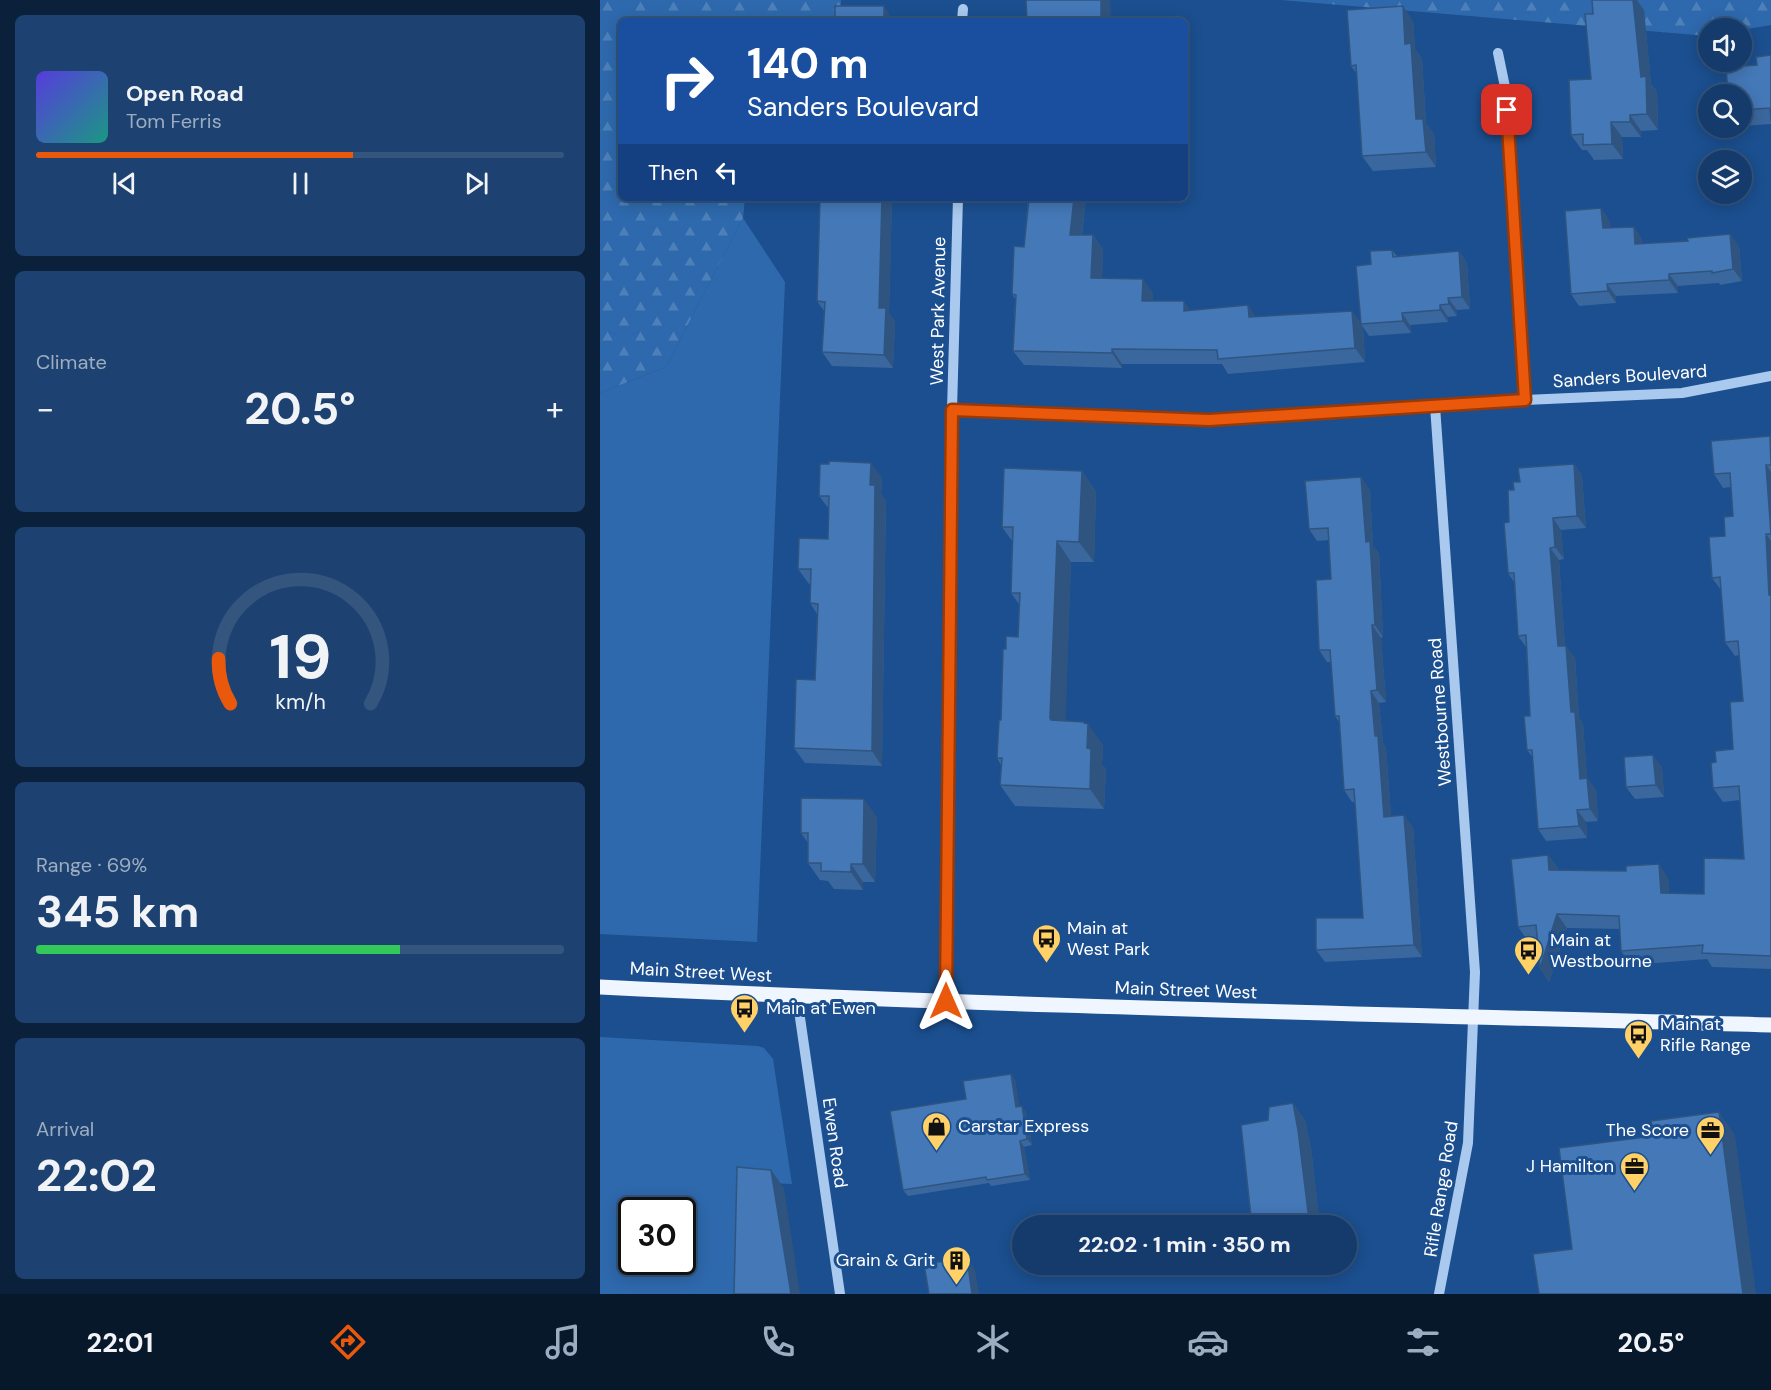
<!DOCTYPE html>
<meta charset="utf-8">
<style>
:root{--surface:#143b6b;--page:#1d4271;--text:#f1f3f6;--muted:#9dadc1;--line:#33557e;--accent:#ea580c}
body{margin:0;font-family:"DM Sans",sans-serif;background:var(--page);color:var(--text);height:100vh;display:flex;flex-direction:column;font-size:22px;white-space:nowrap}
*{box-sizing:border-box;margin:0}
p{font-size:20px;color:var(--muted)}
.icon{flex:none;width:33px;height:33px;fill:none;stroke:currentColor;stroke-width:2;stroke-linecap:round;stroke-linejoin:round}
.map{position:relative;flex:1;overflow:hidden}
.drawer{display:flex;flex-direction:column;gap:15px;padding:15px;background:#0b203b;width:600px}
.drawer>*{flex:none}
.guide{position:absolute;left:18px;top:18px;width:570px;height:183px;border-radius:9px;box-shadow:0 3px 15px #0003,0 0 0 2px var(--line);background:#1a4fa0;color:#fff;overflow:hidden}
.tools{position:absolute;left:1098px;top:18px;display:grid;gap:12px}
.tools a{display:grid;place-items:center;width:54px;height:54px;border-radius:50%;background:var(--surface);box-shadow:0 3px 15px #0003,0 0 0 2px var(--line);font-size:30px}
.speed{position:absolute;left:18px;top:1197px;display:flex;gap:12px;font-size:30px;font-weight:700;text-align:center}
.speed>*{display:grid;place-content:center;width:78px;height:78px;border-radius:50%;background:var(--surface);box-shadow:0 3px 15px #0003,0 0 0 2px var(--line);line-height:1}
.speed .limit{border:3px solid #111;border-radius:9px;background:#fff;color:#111}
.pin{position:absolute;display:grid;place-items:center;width:51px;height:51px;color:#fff;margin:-26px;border-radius:12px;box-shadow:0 3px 9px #0006}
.me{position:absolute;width:66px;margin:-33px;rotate:0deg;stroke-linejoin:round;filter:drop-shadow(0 0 4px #0008)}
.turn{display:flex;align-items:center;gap:21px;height:126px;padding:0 30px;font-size:27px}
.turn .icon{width:78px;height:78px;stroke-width:2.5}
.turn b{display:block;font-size:42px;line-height:51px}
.then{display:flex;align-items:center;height:57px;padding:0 30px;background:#0003;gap:12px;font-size:22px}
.big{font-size:45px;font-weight:700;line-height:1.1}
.drawer .widget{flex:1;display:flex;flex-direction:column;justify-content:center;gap:9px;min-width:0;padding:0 21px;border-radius:9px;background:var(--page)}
.drawer .dial{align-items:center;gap:0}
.dial svg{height:156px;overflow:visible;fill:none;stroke:var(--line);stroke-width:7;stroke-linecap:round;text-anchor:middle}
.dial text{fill:var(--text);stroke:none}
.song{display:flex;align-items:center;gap:18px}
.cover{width:72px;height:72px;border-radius:9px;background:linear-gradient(135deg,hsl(250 70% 55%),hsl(170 70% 35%))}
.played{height:6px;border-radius:3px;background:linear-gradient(90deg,var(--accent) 60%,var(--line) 60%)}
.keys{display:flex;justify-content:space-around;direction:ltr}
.heat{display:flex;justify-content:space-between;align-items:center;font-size:33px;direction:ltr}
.charge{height:9px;border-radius:4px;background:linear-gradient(90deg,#34c759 69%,var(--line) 0)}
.trip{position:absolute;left:412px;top:1215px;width:345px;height:60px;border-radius:30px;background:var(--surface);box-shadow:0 3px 15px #0003,0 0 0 2px var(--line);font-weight:700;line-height:60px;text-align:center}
.tabs{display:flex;height:96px;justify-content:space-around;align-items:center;background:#08182b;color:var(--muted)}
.tabs .icon{width:42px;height:42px}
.tabs .current{color:var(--accent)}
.tabs b{font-size:27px;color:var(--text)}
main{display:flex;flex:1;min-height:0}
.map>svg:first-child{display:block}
</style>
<main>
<section class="drawer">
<div class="widget">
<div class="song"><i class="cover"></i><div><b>Open Road</b><p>Tom Ferris</p></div></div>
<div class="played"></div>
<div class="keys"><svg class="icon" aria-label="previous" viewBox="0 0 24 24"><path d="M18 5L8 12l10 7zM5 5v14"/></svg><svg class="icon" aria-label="pause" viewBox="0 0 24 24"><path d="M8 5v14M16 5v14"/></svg><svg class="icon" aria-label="next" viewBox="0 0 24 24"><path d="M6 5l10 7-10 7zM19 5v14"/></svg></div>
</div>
<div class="widget"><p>Climate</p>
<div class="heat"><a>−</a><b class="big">20.5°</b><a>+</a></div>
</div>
<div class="widget dial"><svg viewBox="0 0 100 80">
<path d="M14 69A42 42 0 1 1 86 69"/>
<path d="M14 69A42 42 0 0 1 8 46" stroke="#ea580c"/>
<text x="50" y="56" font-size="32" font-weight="700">19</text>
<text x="50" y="72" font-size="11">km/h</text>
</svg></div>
<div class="widget"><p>Range · 69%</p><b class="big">345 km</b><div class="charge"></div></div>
<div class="widget"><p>Arrival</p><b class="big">22:02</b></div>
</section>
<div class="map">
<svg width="1171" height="1294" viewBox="0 0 1171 1294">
<defs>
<pattern id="forest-firs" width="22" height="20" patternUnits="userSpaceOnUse" patternTransform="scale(1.5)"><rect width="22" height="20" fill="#2e69ad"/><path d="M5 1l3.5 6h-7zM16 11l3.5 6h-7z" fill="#4d80b9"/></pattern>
</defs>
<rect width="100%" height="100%" fill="#1b4f8f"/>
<!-- grass -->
<path fill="#2e69ad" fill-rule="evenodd" d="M143,218l42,64 -28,660 -157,-8v-541l66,-26z
M0,1037l158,9 6,2 9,11 19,125 -45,-2 -3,112h-144zM32,1210h50v52h-50z"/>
<!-- forest -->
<path fill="url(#forest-firs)" d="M0,0h241l-1,21h-219v177h124l-2,20 -77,149 -66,26z
M681,0h490v25l-29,5v-2h-34v8z"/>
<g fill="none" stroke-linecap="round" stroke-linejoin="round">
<!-- minor -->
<path stroke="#a9c9ee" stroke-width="10" d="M362,21l1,-12
M898,53l7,34 20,313
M835,406l40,566 -7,171 -29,151
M352,410l257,10 316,-20 157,-7 89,-17
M197,997l43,297
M346,1001l6,-591 6,-212"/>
<!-- major -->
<path stroke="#f0f6ff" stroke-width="15" d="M0,987c390,19 781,27 1171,38"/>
</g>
<!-- wall -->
<path fill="#3a679d" d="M1044,10l7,74 6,8 1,38 -17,1v6h-19l1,22 -29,1 -7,-10h-5l-11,-15 20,-56z
M813,21l2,28 7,10 4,64 8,11 2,33 -63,4 -11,-15 -5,-82 -6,-8z
M1171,55v69l-29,2v-32l15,-29z
M220,198h72l-3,115 6,9 -2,46 -61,-2 -10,-14 2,-41 -7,-10z
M428,198h58l-4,37h11l10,15 -1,28 51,15v8l37,9 66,7 104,5 11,-58 21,-14 5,6 62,-5 8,12 3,46 -13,1v6l-9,1v5l-38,3 1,8 -42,3 -6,-9 2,35 -137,12 -6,-10h-100v4l-98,-3 -11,-14 2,-52 -3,-5 12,-47z
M1010,221v7l32,11v5l97,2 3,35 -22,4 -1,-2 -41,3v7l-62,3v7l-37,3 -8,-12z
M1170,436l1,2v531l-59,-2 -5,-8 -76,6 -10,-14 -1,-22 -53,-1 -18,54 -9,-14 -3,-28 -9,1 -10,-14 30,-72 10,13v2l110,8 1,15 35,1 40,-35 -4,-59 -17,2 -10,-14 3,-26 17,-13 10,-48 -4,-46 -4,1 -10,-14 -4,-52 -9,-12 13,-42 8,-20 -2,-29 -8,1 -9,-14z
M974,464l8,12 4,52 -25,2 3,29 -5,1 6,86 10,12 4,60 4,6 4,54 9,12 2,31 -12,1 1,16 -41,3 -8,-12 -5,-71 -6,-8 3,-34 -4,-69 -8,-11 -4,-54 -6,-9 1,-51 5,-32 6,-8z
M482,471l14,21 -2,70h-23l-6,159 19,1 19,23 -1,19 4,5 -2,40 -89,-3 -15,-21 1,-20 -4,-7 4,-38 5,-71 12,-12 1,-33 -8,-11 1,-52 -10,-14z
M282,478l-1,16 5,7 -4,265 -77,-3 -11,-15 21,-68 2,-66 -7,-11 1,-19h-2l-11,-15 30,-30 1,-30 -10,-13z
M770,489l3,57 6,7 4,84 -2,1 5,64 -7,1 4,40 3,5 5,68 22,11 9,130 -97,5 -9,-12 47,-32 -8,-116h-3l-8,-12 -5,-68 -4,-6 -4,-54h-4l-8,-12 12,-71 -2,-39 -12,1 -8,-12z
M1062,767l2,30 -29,2 -9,-12z
M277,817l-2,65h-12v8l-29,-1 -6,-8 -8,-1 -12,-17v-20l-7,-10z
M415,1080l4,27 7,5 6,33 -8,2 6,33 -39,6 -2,-3 -81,13 -5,-6z
M693,1103l12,18 6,27 9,78h-68l16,-106z"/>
<!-- shaded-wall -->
<path fill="#305480" d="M501,0h9l1,21h-10z
M1033,0h4l7,10 7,74 6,8 1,38 -11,-16 -6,-37z
M284,6l9,14v1h-9z
M803,6l10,15 2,28 7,10 4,64 8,11 2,33 -10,-15 -10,-33 -11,-75z
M1030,115l11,16v6l-11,-15z
M1011,122l11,15 1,22 -11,-15z
M282,198h10l-3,115 6,9 -2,46 -9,-13 -5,-47z
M474,198h12l-6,51 -10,-14z
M1001,208l9,13 1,20 -8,-13z
M1034,227l8,12 1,18 -8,-13z
M1130,234l9,12 3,35 -9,-12z
M493,235l10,15 -1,43 -11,-15z
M859,251l8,12 3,46 -8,-12z
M1069,274l9,12v7l-9,-13z
M543,279l10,14v22l-11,-14z
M1007,284l9,12v7l-8,-12z
M848,298l9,12v6l-8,-12z
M584,301l10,14 -10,-4z
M648,305l10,15 -9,-3z
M840,305l8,12v5l-8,-12z
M752,311l10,13h-1l2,3 2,35 -10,-14z
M802,313l8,12 1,8 -8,-12z
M512,349l10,15v4l-10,-15z
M271,463l11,15 -1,16 5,7 -4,265 -10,-15z
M974,464l8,12 4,52 -9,-12z
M1166,465l5,7v53z
M482,471l14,21 -2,70 -15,-20z
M761,477l9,12 3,57 6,7 4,84 -8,-12 -9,-83z
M953,518l8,12 3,29 -9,-12z
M1166,534l5,7v59l-2,-5z
M457,541l14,21 -6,177 1,2 -16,-23z
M950,548l9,12 7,99 -8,-13z
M772,625l9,13 5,64 -9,-12z
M966,646l9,12 4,60 4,6 5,67 -8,-12 -9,-67z
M771,691l8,12 4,40 3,5 6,81 -8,-12z
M484,722l4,5v-3l15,21 -1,19 4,5 -2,40 -14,-20 -3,-41z
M1053,755l9,12 2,30 -8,-12z
M987,778l9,12 2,31 -8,-12z
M264,799l13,18 -2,65 -12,-18z
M977,810l9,12 1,16 -8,-12z
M804,815l9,12 9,130 -8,-12z
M948,855l10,13 1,16 -10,-14z
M251,864l12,18v8l-12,-18z
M1059,864l9,14 2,29 -9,-14z
M957,914l10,14 -18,54 -9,-14z
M411,1074l4,6 6,33 -5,-6z
M693,1103l12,18 6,27 9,78h-7l-4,-6z
M422,1106l4,6 6,33 -5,-6z
M1119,1112l16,23 21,159h-13z
M420,1141l4,6 6,33 -5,-6z
M171,1170l13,18 16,106h-9z
M367,1258l8,12 4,24h-7z"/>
<!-- building -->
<path fill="#4478b7" stroke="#305480" stroke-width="1.5" d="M426,0h75v21h-74z
M992,0h41l8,77 5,-1 1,38 -17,1v7h-19l1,22 -29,1v-11l-12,1 -2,-55 22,-1 -6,-65h8z
M235,6h49v15h-49z
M803,6l2,38 6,-1 5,76h7l3,33 -64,4 -6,-91 -5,1 -4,-56z
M1171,55v66l-1,-13 -28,2v-16h-14l-2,-27 31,-2 -1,-8z
M220,198h62l-3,110h7l-2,47 -62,-3 3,-50 -8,-1z
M429,198h45l-4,37h23l-2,43 52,1 -1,22h42v10l64,-6 1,12 103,-6 3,37 -137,11 -1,-9 -105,-1v4l-99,-2 3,-56 -4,-1 2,-48 10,1z
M1001,208l2,20 31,-1 1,17 53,-3 -1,-3 43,-4 3,35 -21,4v-2l-43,3v6l-62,4 1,7 -37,3 -6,-83z
M792,250l1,7 66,-6 3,46 -14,1 1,6 -9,1v5l-38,3 1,8 -42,3 -5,-58 15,-2 -1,-13z
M1170,436l1,29h-5l5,69h-5l3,61h2v361l-69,-3 1,-8 -82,6 -2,-35 -62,-2 -17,54 -4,-43 -18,2 -7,-68 37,-4 1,15 77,1v-5l33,-2 2,29 43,1v-36l40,1 -5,-73 -26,2 -2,-25 5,-1 -1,-11 18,-2 -3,-47 13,-1 -5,-60 -13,1 -5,-65 -8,1 -3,-41 16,-1 -1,-19 9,-1 -3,-43 -16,1 -3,-33z
M229,461l42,2 -1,22h5l-3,266 -78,-3 2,-69 19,1 3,-76 -8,-1 1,-34h-13l1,-31 29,1 1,-43h-10l1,-32h9z
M974,464l3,52 -24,2 2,29 -5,1 8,98h8l5,66h4l5,67 7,-1 3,31 -13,1 2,16 -41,3 -6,-79h-5l-3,-34h6l-4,-81 -8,1 -4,-63h-6l-4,-50 5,-1 -1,-32h6l-1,-8h7l-2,-14z
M404,468l78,3 -3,71 -22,-1 -7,177 1,2 33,2v1l4,1 -1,24 4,1 -1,40 -90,-4 2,-27h-5l2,-38h2l2,-71h3v-13l12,1 2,-44h-9l2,-66h-11z
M761,477l5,65 4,-1 5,84h-3l5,65 -6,1 4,45h3l6,81 20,-2 10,130 -98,5v-32h47l-9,-129 -10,1 -5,-74h-4l-5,-66h-11l-3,-70 15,-1 -3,-51 -19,1 -4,-48z
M1053,755l3,30 -30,2 -2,-30z
M201,798l63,1 -1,65h-12v8l-30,-1v-8h-13v-30h-7z
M411,1074l5,33 6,-1 5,33 -7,2 5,33 -38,6 -1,-3 -83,13 -13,-79 76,-12 -3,-18z
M693,1103l5,27 11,90 -57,6 -11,-101 27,-5 1,-13z
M1119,1112l24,182h-204l-6,-40 39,-5 -13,-101 94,-12 -2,-15z
M137,1167l34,3 20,124h-57z
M367,1258l5,36h-43l-5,-30z"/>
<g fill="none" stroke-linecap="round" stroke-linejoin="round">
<defs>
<path id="route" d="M346,1001l6,-591 257,10 316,-20 -18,-290"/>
</defs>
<!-- route casing -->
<use href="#route" stroke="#983908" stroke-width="15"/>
<!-- route -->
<use href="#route" stroke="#ea580c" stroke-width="10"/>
</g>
<!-- icons -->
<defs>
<symbol id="bus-pin" viewBox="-11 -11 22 30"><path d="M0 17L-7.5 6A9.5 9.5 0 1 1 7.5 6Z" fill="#ffd166" stroke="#1b4f8f"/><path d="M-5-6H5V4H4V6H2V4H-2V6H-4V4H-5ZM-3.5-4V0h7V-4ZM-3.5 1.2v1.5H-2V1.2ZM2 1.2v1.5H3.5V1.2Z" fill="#111"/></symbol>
<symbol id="shop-pin" viewBox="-11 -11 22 30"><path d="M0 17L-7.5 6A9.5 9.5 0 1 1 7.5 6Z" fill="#ffd166" stroke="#1b4f8f"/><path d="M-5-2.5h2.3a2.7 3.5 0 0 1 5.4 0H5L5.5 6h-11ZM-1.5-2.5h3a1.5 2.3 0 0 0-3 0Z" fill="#111"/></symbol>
<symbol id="office-pin" viewBox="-11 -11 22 30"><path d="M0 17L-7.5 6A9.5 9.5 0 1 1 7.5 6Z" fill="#ffd166" stroke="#1b4f8f"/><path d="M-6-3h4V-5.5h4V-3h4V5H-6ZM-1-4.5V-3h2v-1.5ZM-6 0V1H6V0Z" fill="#111"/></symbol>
<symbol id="building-pin" viewBox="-11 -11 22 30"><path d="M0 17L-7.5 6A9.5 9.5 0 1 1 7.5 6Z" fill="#ffd166" stroke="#1b4f8f"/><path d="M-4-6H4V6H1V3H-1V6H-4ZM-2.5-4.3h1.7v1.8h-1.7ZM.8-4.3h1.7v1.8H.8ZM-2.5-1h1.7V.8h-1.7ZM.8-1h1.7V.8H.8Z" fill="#111"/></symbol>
</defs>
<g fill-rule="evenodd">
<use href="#bus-pin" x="430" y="922" width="33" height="45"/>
<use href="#bus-pin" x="912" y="934" width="33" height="45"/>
<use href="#bus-pin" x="128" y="992" width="33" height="45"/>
<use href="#bus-pin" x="1022" y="1018" width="33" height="45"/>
<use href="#shop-pin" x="320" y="1110" width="33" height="45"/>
<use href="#office-pin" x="1094" y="1114" width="33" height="45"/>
<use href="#office-pin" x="1018" y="1150" width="33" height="45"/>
<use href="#building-pin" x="340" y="1244" width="33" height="45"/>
</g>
<g text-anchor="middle" stroke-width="6" stroke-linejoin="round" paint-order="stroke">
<!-- street labels -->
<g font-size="18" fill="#fff" stroke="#1b4f8f">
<text transform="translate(338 311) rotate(-89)" y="6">West Park Avenue</text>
<text transform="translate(1030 376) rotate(-4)" y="6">Sanders Boulevard</text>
<text transform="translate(840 712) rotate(-94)" y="6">Westbourne Road</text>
<text transform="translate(101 972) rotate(3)" y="6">Main Street West</text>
<text transform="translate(586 990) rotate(2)" y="6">Main Street West</text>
<text transform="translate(235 1143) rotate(82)" y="6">Ewen Road</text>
<text transform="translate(841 1189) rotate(-81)" y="6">Rifle Range Road</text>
</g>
<!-- poi labels -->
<g font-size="18" fill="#fff" stroke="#1b4f8f" text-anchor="start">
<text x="467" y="934">Main at<tspan x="467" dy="21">West Park</tspan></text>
<text x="950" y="946">Main at<tspan x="950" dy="21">Westbourne</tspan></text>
<text x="166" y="1014">Main at Ewen</text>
<text x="1060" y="1030">Main at<tspan x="1060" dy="21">Rifle Range</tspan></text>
<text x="358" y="1132">Carstar Express</text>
<text x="1089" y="1136" text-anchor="end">The Score</text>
<text x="1014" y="1172" text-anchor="end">J Hamilton</text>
<text x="335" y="1266" text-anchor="end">Grain &amp; Grit</text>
</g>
</g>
</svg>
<div class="tools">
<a><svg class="icon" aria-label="sound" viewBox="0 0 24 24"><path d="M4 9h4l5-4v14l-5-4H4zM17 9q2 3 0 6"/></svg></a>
<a><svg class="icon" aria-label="search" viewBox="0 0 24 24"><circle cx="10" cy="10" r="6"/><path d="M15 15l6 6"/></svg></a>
<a><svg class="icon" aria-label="layers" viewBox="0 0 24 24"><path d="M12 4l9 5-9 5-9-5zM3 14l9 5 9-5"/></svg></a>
</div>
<div class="speed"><div class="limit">30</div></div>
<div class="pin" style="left:907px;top:110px;background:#d93025"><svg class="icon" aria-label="arrive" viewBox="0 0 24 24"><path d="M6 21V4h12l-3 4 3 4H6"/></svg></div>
<svg class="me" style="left:346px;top:1001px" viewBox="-20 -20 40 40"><path d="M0-17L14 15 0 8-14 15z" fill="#ea580c" stroke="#fff" stroke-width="4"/></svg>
<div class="trip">22:02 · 1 min · 350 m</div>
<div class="guide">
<div class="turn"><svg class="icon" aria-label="right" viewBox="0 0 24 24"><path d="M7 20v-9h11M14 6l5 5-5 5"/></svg><div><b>140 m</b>Sanders Boulevard</div></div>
<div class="then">Then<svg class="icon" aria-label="left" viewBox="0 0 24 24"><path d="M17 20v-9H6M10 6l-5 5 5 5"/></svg></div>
</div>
</div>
</main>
<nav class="tabs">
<b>22:01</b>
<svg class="icon current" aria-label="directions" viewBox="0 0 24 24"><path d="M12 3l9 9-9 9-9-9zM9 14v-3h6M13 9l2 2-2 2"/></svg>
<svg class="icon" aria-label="music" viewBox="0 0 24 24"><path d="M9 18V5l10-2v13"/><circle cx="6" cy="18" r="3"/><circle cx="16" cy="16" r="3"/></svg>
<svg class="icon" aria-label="phone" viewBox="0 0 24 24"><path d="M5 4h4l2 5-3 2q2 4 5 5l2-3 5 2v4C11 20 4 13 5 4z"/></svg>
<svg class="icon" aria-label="climate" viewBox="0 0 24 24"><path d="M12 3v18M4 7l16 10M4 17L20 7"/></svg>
<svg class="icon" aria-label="car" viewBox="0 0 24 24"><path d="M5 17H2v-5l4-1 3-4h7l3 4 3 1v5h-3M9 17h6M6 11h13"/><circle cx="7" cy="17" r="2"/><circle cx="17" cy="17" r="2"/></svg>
<svg class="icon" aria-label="filters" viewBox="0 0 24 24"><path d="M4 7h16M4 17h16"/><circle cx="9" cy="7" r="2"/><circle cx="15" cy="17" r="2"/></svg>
<b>20.5°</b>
</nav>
